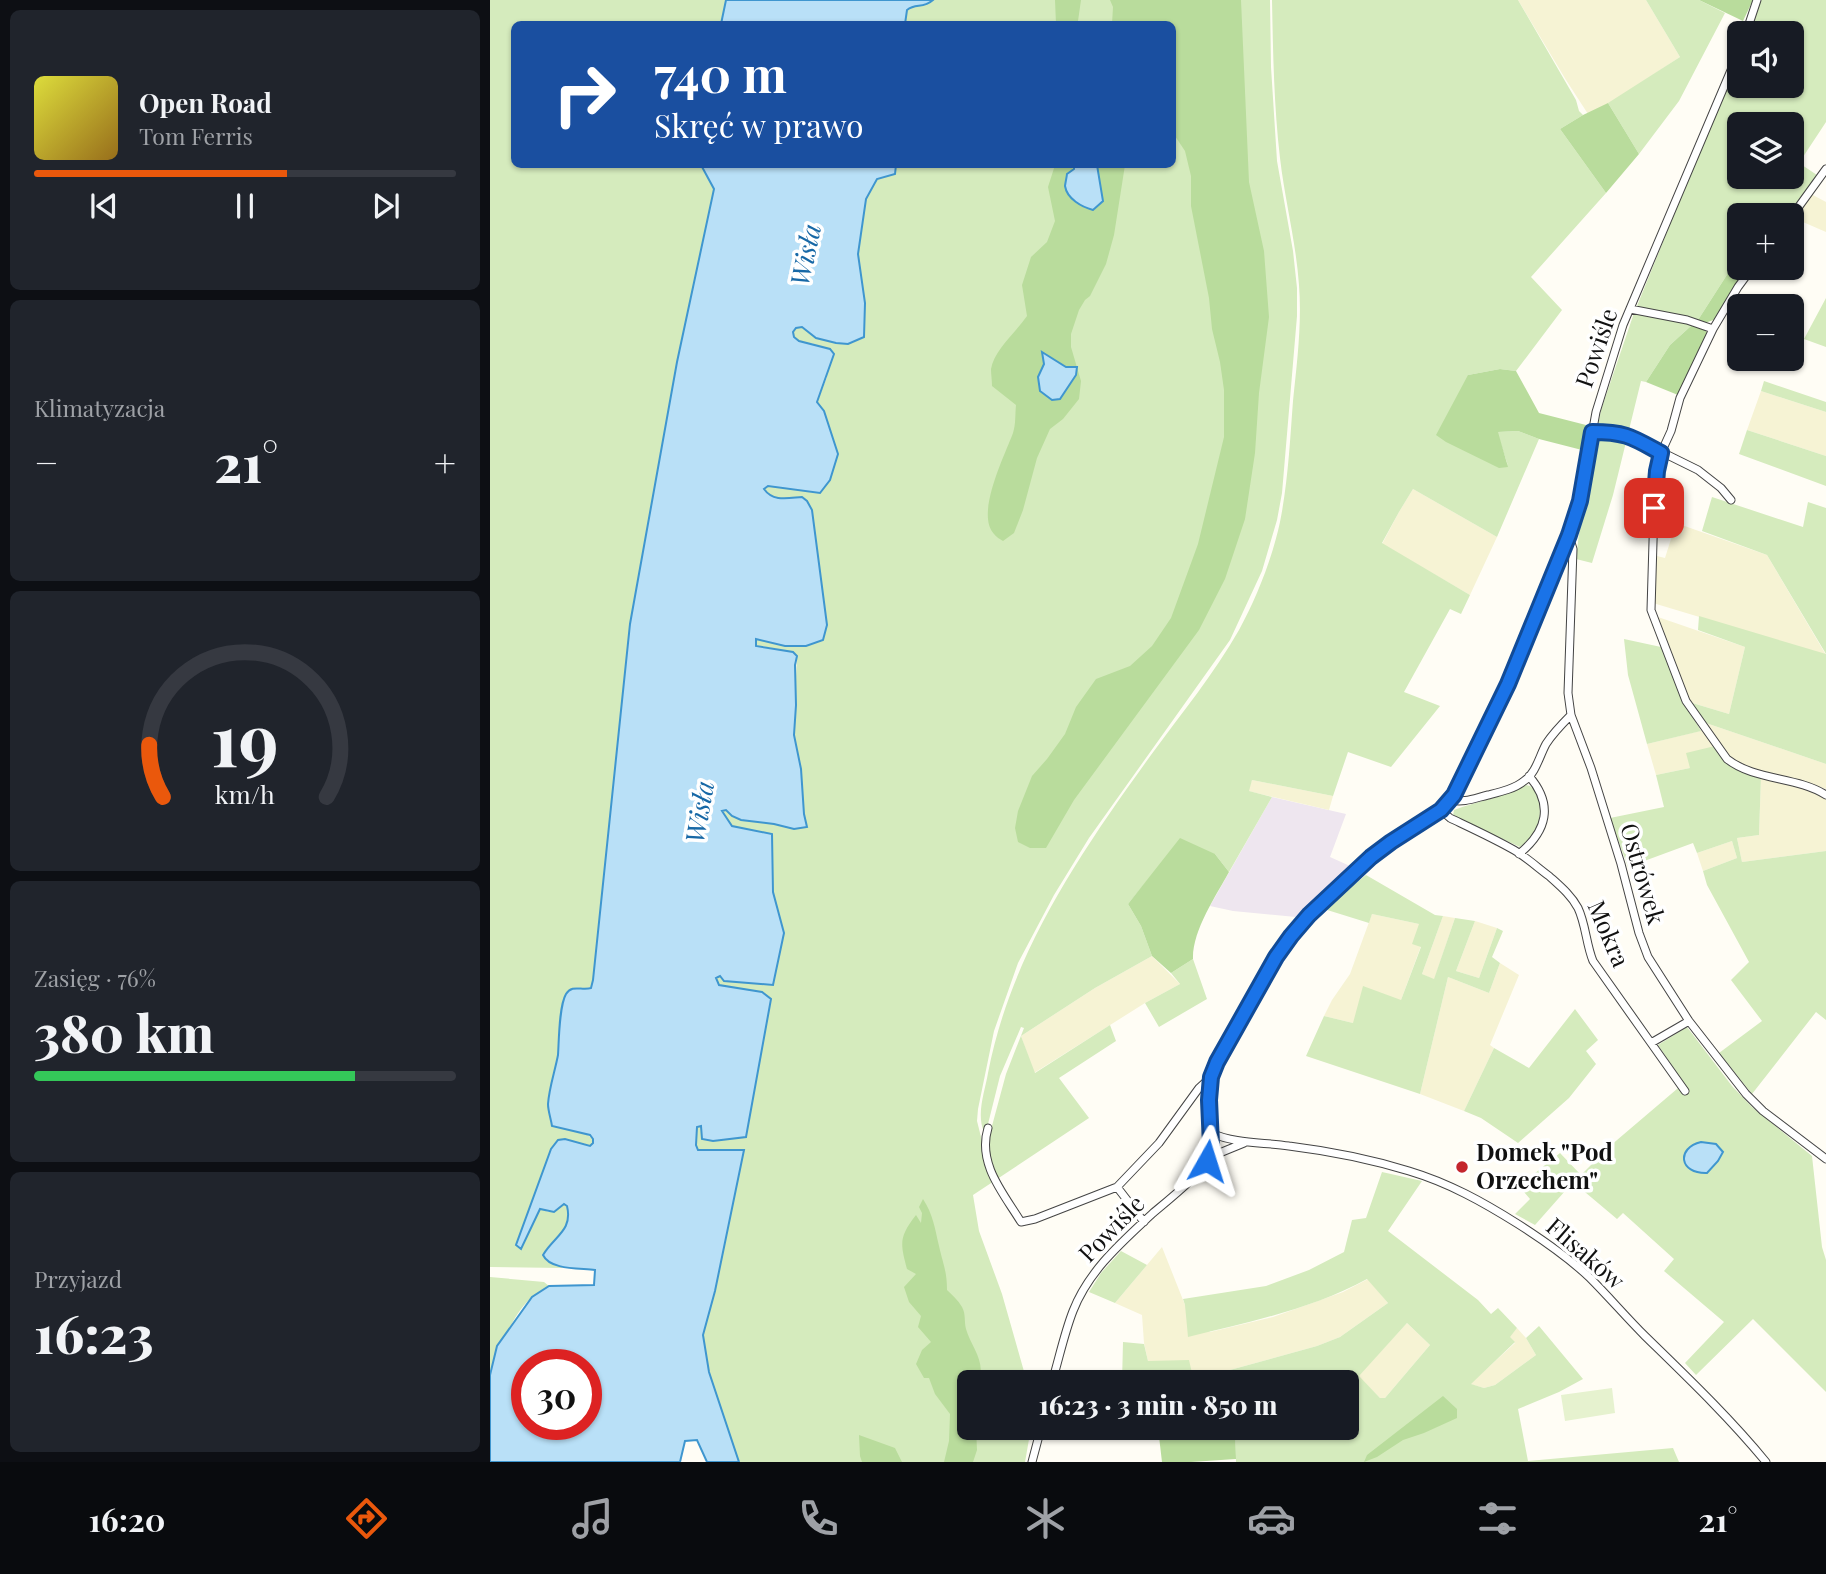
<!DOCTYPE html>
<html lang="pl">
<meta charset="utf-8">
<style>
:root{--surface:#171b24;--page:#20242c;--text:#f1f3f6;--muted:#9ea1a6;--line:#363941;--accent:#ea580c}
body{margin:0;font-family:"Playfair Display",serif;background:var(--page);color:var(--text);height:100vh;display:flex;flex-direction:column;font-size:26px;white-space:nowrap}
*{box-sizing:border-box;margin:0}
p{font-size:23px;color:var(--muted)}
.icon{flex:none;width:38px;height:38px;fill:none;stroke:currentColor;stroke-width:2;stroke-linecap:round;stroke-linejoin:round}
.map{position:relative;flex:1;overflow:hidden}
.panel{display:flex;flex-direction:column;gap:10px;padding:10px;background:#0d0f14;width:490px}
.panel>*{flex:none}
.hud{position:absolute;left:21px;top:21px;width:665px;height:147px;border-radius:10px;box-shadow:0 2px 5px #0004;background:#1a4fa0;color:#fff;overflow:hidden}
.fabs{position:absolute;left:1237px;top:21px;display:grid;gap:14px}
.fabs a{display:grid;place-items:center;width:77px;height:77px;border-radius:10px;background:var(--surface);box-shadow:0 2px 5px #0004;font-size:35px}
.speed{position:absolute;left:21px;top:1349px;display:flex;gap:14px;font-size:35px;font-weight:700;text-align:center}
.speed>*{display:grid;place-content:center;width:91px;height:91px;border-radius:50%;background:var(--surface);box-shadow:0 2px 5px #0004;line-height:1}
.speed .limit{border:10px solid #d22;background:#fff;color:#111}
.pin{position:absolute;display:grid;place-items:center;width:60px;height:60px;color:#fff;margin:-30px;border-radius:14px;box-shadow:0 4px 10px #0006}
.me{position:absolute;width:77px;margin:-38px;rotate:6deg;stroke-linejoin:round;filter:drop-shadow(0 0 5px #0008)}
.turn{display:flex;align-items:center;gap:24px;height:147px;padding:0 28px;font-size:32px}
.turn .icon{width:91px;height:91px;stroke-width:2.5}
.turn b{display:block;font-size:49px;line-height:60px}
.big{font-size:52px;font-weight:800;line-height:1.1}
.panel .card{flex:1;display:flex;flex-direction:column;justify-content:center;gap:10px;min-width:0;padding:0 24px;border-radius:10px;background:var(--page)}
.panel .dial{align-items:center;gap:0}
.dial svg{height:182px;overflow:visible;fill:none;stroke:var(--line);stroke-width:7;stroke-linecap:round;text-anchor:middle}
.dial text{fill:var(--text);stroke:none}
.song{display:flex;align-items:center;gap:21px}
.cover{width:84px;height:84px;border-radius:10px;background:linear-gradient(135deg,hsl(60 70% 55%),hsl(40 70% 35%))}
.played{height:7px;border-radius:4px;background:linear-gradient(90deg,var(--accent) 60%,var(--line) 60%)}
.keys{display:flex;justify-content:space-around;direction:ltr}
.heat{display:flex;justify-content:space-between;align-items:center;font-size:38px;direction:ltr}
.charge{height:10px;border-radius:5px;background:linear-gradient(90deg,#34c759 76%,var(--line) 0)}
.trip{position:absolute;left:467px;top:1370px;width:402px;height:70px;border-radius:10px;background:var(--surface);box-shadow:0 2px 5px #0004;font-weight:800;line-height:70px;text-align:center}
.tab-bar{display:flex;height:112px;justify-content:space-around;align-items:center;background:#090b0e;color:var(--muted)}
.tab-bar .icon{width:49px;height:49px}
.tab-bar .active{color:var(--accent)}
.tab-bar b{font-size:32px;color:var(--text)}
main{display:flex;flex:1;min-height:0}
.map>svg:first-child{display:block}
</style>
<main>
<section class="panel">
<div class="card">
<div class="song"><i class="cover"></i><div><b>Open Road</b><p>Tom Ferris</p></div></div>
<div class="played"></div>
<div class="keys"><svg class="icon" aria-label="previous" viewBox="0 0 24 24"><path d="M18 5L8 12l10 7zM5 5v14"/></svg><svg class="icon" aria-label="pause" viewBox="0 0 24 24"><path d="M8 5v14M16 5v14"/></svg><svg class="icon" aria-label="next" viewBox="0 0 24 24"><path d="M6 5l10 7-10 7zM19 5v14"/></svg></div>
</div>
<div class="card"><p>Klimatyzacja</p>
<div class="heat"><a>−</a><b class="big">21°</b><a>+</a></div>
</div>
<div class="card dial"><svg viewBox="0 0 100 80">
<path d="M14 69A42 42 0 1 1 86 69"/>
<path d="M14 69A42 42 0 0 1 8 46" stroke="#ea580c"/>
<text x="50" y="56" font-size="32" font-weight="700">19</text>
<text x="50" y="72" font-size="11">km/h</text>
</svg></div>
<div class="card"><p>Zasięg · 76%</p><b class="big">380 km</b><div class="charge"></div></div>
<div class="card"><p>Przyjazd</p><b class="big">16:23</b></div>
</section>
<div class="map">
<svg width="1336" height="1462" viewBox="0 0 1336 1462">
<rect width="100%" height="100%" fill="#fffdf5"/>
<!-- industrial -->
<path fill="#eee6ef" d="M782,797l74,17 -16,43 20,9 -54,51 -63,-6 -23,-5z"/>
<!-- farmland -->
<path fill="#f6f3d4" d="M1028,0h128l34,57 -67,44 -25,13 -22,-34z
M1321,194l15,8v30l-30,-13z
M1271,391l65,21v44l-79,-26z
M923,489l84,48 -27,58 -88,-51 17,-32z
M1186,523l91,32 59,100 -173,-52 4,-47 8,2z
M1168,617l87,30 -16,67 -40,-12z
M1213,722l123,42v25l-24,-8 -43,-10 -20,-7 -12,-8z
M1214,730l11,16 -25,22 -34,7 -9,-31z
M1271,777l40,9 25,12v53l-84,11 -5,-24 22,-3z
M762,780l81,16 -4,14 -81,-19z
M1242,841l5,17 -34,13 -6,-18z
M882,914l47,10 2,22 -20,54 -48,23 -29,-7 8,-16 18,-26z
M953,916l12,2 -21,62 -12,-6z
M985,921l22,7 -18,50 -23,-7z
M662,956l28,28 -35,19 -111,70 -13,-37 74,-48z
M1010,963l19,12 -29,70 4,3 -30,63 -44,-17 28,-117 41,16z
M672,1247l23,58 25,27 63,-15 70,-25 25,-13 20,24 -48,34 -23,9 -87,24 -38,3 -44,-12 -4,-18 -2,-28 -27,-12z
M917,1323l23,22 -45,53h-5l-22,-22z
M1027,1328l9,10 10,17 -41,30 -11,3 -14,-4 45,-41 -6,-6z"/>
<!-- green -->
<path fill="#d5ebbd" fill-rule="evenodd" d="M0,0h236l-5,24h-207v140l187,1 13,24 -37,173 -47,262 -37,356 -2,7c-9,3 -19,-3 -25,7 -7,12 -7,46 -8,61 -3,16 -9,33 -10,49 0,7 3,15 4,22 13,4 32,4 41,13v5l-3,2 -25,-7 -6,1 -8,9 -19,76 8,-16 9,3 15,-8 3,2c5,23 -8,27 -20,42l10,16 6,4 -73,-1z
M443,0h337l1,67 6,94 16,90 4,37v28l-15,177 -5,27 -15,51 -32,69 -141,198 -35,57 -36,68 -24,68 -16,78 -1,12 5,20 7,-4 17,-63 18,-46 -3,-1 -21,49 -14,56h-2c-8,-18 1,-41 4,-59 23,-120 93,-221 163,-318 30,-41 63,-81 88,-125 18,-33 33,-71 41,-108 8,-40 10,-81 13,-121 4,-38 9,-78 6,-116 -3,-43 -14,-84 -19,-127 -6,-52 -7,-105 -8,-158h246l58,100 3,11 4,4 -23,14 46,64 -75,84 31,33 -46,61 -16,-2 -32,6 40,91 -11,-34 21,-1 21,8 -42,98 -84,-48 -14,23 -17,31 88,52 -9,19 -11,-5 -46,83 36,14 -49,61 -43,-15 -15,44 -81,-16 -3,11 23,6 -43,75 -14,-18 -60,17 -27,33 13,22 11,30 -57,32 -74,48 14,37 75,-48 6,16 -57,37 30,40 -116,77 6,36 23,63 25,88h-57v46h61l-6,34h-286l-30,-90 -6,-37 12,-44 29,-141h-47l-1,-5 1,-19h4l1,13 60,-147 -43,-7 -3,-8 4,-1 64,-43 -11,-41 -1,-58 -40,-8 -10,-15 4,-1 6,6 9,4 33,4 20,5 13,-3 -3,-12 -3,-45 -8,-34 4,-79 -4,-4 -38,-7 1,-7 29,8 31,-96 -5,-40 -4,-9 -5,-4c-14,1 -29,5 -38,-8l4,-3 52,7 4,-82 -7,-9 10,-25 -13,-33 -15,-3 -5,-4 -1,-5 3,-4 6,-1 14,11 31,6 18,-41 -7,-49 8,-55 11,-20 18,-5 1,-9 276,-1v-140h-267l2,-14c9,-7 16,-1 26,-10z
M1156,0h53l26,13 -46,88 -40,53 -31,-51 72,-46z
M1271,0h65v122l-27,41 18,12 -28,40h-49l-1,41 -41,64 -61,-14 102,-252 1,32h52v-53h-44zM1250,124h52v53h-52z
M1336,298v49l-22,-8z
M1144,313l58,12 -22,20 -24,37 -5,-1 -28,114 -21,68 -16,-4 5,-43 20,-106z
M1274,381l62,21v10l-65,-21z
M1257,430l79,26v30l-87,-32z
M1222,497l91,30 5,-25 18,6v256l-123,-42 -14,-20 40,12 16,-67 -47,-17 1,-14 127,38 -59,-99 -65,-24z
M1134,639l37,8 26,60 14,24 -54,13 -19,-69z
M1225,746c15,23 20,23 46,31l-2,58 -22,3 5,24 84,-11v169l-10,-8 -64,82 -33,-41 43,-32 -31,-41 18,-18 -42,-77 -4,-14 34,-13 -5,-17 -35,12 -4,-10 -65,24 -18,-49 54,-11 -8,-32 34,-7 -4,-15z
M1036,785l4,1 7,5c6,24 4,40 -17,56l-67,-31 1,-6c24,-9 49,-13 72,-25z
M876,875l69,40 8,1 -21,58 12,5 21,-61 20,3 -19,50 23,7 18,-50 6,3 -11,26 8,6 -11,30 -41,-16 -28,117 -114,-38 18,-40 29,7 10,-37 38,14 20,-53 -9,-3 7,-20 -47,-10 -3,9 -45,-14z
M703,959l14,40 -48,28 -14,-24 35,-19 -9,-11z
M1085,1009l23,31 -12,11 10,13 -27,34 -51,45 -37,-25 -17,-7 30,-63 35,20z
M1197,1027l45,59 20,21 60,49 10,91 4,13v132l-73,-73 -57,56 -11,-12 39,-41 -60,-51 10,-12 -51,-46 -6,6 -44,-37 -38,43 -20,-11 15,-15 -11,-13 41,-33 21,22 29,-29 74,-63 -26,-38z
M892,1172l40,9 -34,50 90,69 13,14 7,-6 19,20 -7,9 5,5 -44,42 13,4 11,-3 41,-30 -10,-17 13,-12 44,53 -24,13 -41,17 10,52 145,-13 6,14h-443l-1,-34h113v-46h-189v-2l-20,2h-17l1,-40 21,2 4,17 41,-1 3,13 38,-3 87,-24 23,-9 48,-34 -21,-24c-55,30 -118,43 -179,58l-3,-32 -2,-6 83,-13 43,-16 35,-18 8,-32 14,-2zM917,1323l23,22 -45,53h-5l-21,-22z
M631,1251l26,14 -32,38 -26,-11 12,-19z
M0,1277l54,5 5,4c-6,4 -13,7 -18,12 -22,20 -30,53 -41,79z"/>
<!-- forest -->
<path fill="#b9dc9c" d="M565,0h26l-3,21 2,3h-24z
M620,0h131l8,182 15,69 5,66 -10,76 -4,60 -10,66 -20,60 -26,51 -125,170 -28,48h-16l-12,-6 -3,-14 3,-17 14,-35 15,-17 18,-25 11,-27 20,-28 34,-13 22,-20 19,-28 27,-74 26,-107v-47l-4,-28 -8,-33 -3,-31 -18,-92v-30l-6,-25 -12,-18 -1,-109h-60l1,-17z
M1209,0h54l-10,21z
M1118,103l31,51 -33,39 -46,-64 23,-14z
M565,165h70l-11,70 -8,29 -16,32 -5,4 -6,10 -8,24v13l10,34 -2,18 -16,20 -13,10 -13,29 -14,52 -9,23 -11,8c-3,-2 -7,-4 -9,-7 -19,-20 11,-79 19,-101 3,-9 2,-19 3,-28l-24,-19c0,-5 -1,-12 -1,-17 3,-19 25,-37 36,-53l-5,-31 9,-28 16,-15 8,-21 -7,-34z
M1249,256l1,12h9l-11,13 -22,38 -11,4 -7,-3z
M1202,325l13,4 3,5 -30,61 -32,-13 24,-37z
M1010,369l16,2 23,42 47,12 -4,25 -43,-11 -21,-8 -20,1 10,35 -9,1 -53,-26 -10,-7 32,-60z
M690,838l35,16 14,18c-13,24 -37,59 -36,87l-22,14 -19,-17 -11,-30 -13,-22z
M433,1199c10,15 12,30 16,47 4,18 8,25 8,44 5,5 11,10 15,17 4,7 2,14 4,22 5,18 20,31 13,53h-9v46h6l1,22 -4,12h-29l5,-21 1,-27 -15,-20 -6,-16h-5l-8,-14 6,-14 9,-8 -13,-15 3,-11 -12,-14 -5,-15 12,-13 -9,-5c-7,-26 -8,-32 9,-54l5,8 1,-10 -3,-6z
M953,1396l14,13v9l-33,15 -21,7 -26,17 -13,5 3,-7z
M668,1428h77l1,31 -45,3h-29z
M369,1435l36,13 7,14h-40l-2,-6z"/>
<!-- pitch -->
<path fill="#e6f2cf" d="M1122,1388l3,25 -50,8 -4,-26z"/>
<!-- water -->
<path fill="#b9e0f7" stroke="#3f96cf" stroke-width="2" fill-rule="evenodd" d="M236,0h207c-10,9 -17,3 -26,10l-2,14h-184z
M211,165h195l-1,9 -18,5 -11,20 -8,55 7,49 -1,34 -16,7 -12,-1 -20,-5 -14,-11 -6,1 -3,4 1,5 5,4 31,8 4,5 -17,48 7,9 14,43 -8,26 -10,13 -52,-7 -4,3c9,13 24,9 38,8l5,4 5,9 15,115 -4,15 -17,6h-21l-29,-7v7l37,6 4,4 -2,9 1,40 -2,30 7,34 3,45 3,13 -13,2 -20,-5 -33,-4 -9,-4 -6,-6 -4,1 10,15 40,8 1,58 11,41 -11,52 -49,-4 -4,-5 -4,2 3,7 43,7 9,7 -25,138 -33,4 -11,-2 -1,-13 -4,1 -1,18 2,5h46l-29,141 -12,44 6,37 30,90h-32l-10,-22 -12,1 -5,21h-190v-87l7,-29 35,-49 17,-11 45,-1 1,-15c-16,-2 -45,0 -52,-15 11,-19 30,-24 24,-49l-3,-2 -10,8 -14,-3 -19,40 -5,-4 35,-96 7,-9 7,-1 25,7 3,-3v-4l-3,-4 -38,-9c-1,-7 -4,-15 -4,-22 1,-16 7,-33 10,-49 1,-15 1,-49 8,-61 6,-10 16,-3 25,-6l2,-8 37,-356 47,-262 37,-173zM96,1365v59h-59v-59z
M584,165h23l6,36 -10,9c-11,-3 -26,-11 -28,-24 0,-1 2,-11 2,-12l7,-5z
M552,352l24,15h11l-1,8 -16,24 -8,1 -12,-9 -2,-14 6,-13z
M1211,1142l15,2 7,8 -5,9 -11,12c-28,1 -31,-25 -6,-31z"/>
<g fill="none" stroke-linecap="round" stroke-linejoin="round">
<defs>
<path id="minor" d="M1256,33l11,-33
M1302,216l34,-47
M1262,268l-14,19 -25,42 -33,69 -9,33 -10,22 -4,18 -3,37 -3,102 35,91 41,58c28,22 69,17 99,36
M1140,309l57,11 26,9
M1102,432h23l16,5 67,33 23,18 10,12
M1079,536l4,13 -5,144 3,22 20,53 30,96 18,69 9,24 41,64 57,73 17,17 63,48
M961,800c13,3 24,-2 37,-5 12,-3 26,-6 36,-14 12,-8 15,-24 22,-37 7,-11 16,-20 25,-29
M951,810l9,8c21,10 43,20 64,32 12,7 23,17 35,26 11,10 22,19 29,32 8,17 8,36 15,53l58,82 38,-22
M1029,854c28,-23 35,-49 10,-78
M1161,1043l34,48
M498,1128c-11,36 16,66 33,94l14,-3 82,-32 42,-44 40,-55 12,-11
M721,1133c25,11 52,9 78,13 40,5 81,13 120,25 40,12 74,31 109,53 25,16 50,33 72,54 19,19 36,39 55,58 42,41 84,81 121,126
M717,1161l15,-9 22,-9
M627,1187l27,35
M562,1382c7,-23 12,-48 21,-71 16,-41 49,-69 80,-98 12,-10 48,-39 54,-51 12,-26 -2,-58 4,-85 1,-5 4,-10 6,-15l59,-105 15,-21 18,-21 63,-58 19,-15 50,-32 13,-15 61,-125 54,-135 11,-34 16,-89 27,-87 117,-276
M542,1462l9,-34"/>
</defs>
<!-- minor casing -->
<use href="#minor" stroke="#444" stroke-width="9"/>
<!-- minor -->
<use href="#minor" stroke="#fff" stroke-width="7"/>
</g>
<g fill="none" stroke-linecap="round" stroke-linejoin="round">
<defs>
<path id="route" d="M717,1161l4,-16 -2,-45 2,-23 6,-15 59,-105 15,-21 18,-21 62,-58 20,-15 50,-32 13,-15 54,-111 61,-149 11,-34 12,-69c34,0 40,5 69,21l-4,18 -3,37"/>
</defs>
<!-- route casing -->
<use href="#route" stroke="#114b97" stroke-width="18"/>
<!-- route -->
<use href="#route" stroke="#1a73e8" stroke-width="12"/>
</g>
<!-- markers -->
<circle fill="#c4262e" stroke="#fff" stroke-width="2.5" cx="972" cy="1167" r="7"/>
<g text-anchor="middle" stroke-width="7" stroke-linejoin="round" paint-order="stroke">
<!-- street labels -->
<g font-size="24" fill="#111" stroke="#fff">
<text transform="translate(1107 348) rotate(-71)" y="8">Powiśle</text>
<text transform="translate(1152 874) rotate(74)" y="8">Ostrówek</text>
<text transform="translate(1118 934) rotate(67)" y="8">Mokra</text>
<text transform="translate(622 1229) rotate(-46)" y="8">Powiśle</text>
<text transform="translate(1095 1254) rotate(41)" y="8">Flisaków</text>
</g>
<!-- poi labels -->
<g font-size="24" font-weight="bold" fill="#111" stroke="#fff" text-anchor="start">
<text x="986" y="1161">Domek "Pod<tspan x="986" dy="28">Orzechem"</tspan></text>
</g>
<!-- water labels -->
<g font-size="26" font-style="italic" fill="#1768a6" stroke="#fff">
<text transform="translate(316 255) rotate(-78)" y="9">Wisła</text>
<text transform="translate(210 812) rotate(-80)" y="9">Wisła</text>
</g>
</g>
</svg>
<div class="fabs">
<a><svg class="icon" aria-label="sound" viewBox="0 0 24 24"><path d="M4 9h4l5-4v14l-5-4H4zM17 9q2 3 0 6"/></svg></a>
<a><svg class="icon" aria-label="layers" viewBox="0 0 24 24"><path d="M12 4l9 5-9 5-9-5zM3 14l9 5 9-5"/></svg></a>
<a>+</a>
<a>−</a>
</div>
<div class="speed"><div class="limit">30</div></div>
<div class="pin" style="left:1164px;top:508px;background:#d93025"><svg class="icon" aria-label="arrive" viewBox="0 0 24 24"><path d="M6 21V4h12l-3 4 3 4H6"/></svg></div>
<svg class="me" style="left:717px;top:1161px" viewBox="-20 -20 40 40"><path d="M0-17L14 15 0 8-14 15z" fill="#1a73e8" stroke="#fff" stroke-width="4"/></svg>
<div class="trip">16:23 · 3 min · 850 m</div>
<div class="hud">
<div class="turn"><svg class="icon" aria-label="right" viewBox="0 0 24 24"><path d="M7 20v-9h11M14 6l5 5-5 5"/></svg><div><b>740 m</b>Skręć w prawo</div></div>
</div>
</div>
</main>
<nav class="tab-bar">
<b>16:20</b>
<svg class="icon active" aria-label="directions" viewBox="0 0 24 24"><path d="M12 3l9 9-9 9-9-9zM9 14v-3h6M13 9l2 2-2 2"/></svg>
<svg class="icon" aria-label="music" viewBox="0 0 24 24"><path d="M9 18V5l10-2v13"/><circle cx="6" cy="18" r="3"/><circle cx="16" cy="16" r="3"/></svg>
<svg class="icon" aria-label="phone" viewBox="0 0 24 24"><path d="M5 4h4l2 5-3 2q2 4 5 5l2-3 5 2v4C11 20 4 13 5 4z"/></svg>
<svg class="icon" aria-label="climate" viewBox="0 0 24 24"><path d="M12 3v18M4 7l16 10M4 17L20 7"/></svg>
<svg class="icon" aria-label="car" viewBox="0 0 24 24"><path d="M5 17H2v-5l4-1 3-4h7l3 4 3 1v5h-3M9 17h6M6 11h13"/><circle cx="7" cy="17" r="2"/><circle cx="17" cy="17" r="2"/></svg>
<svg class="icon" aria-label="filters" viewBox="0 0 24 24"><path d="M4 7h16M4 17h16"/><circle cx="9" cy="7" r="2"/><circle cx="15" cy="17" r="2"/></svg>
<b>21°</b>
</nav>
